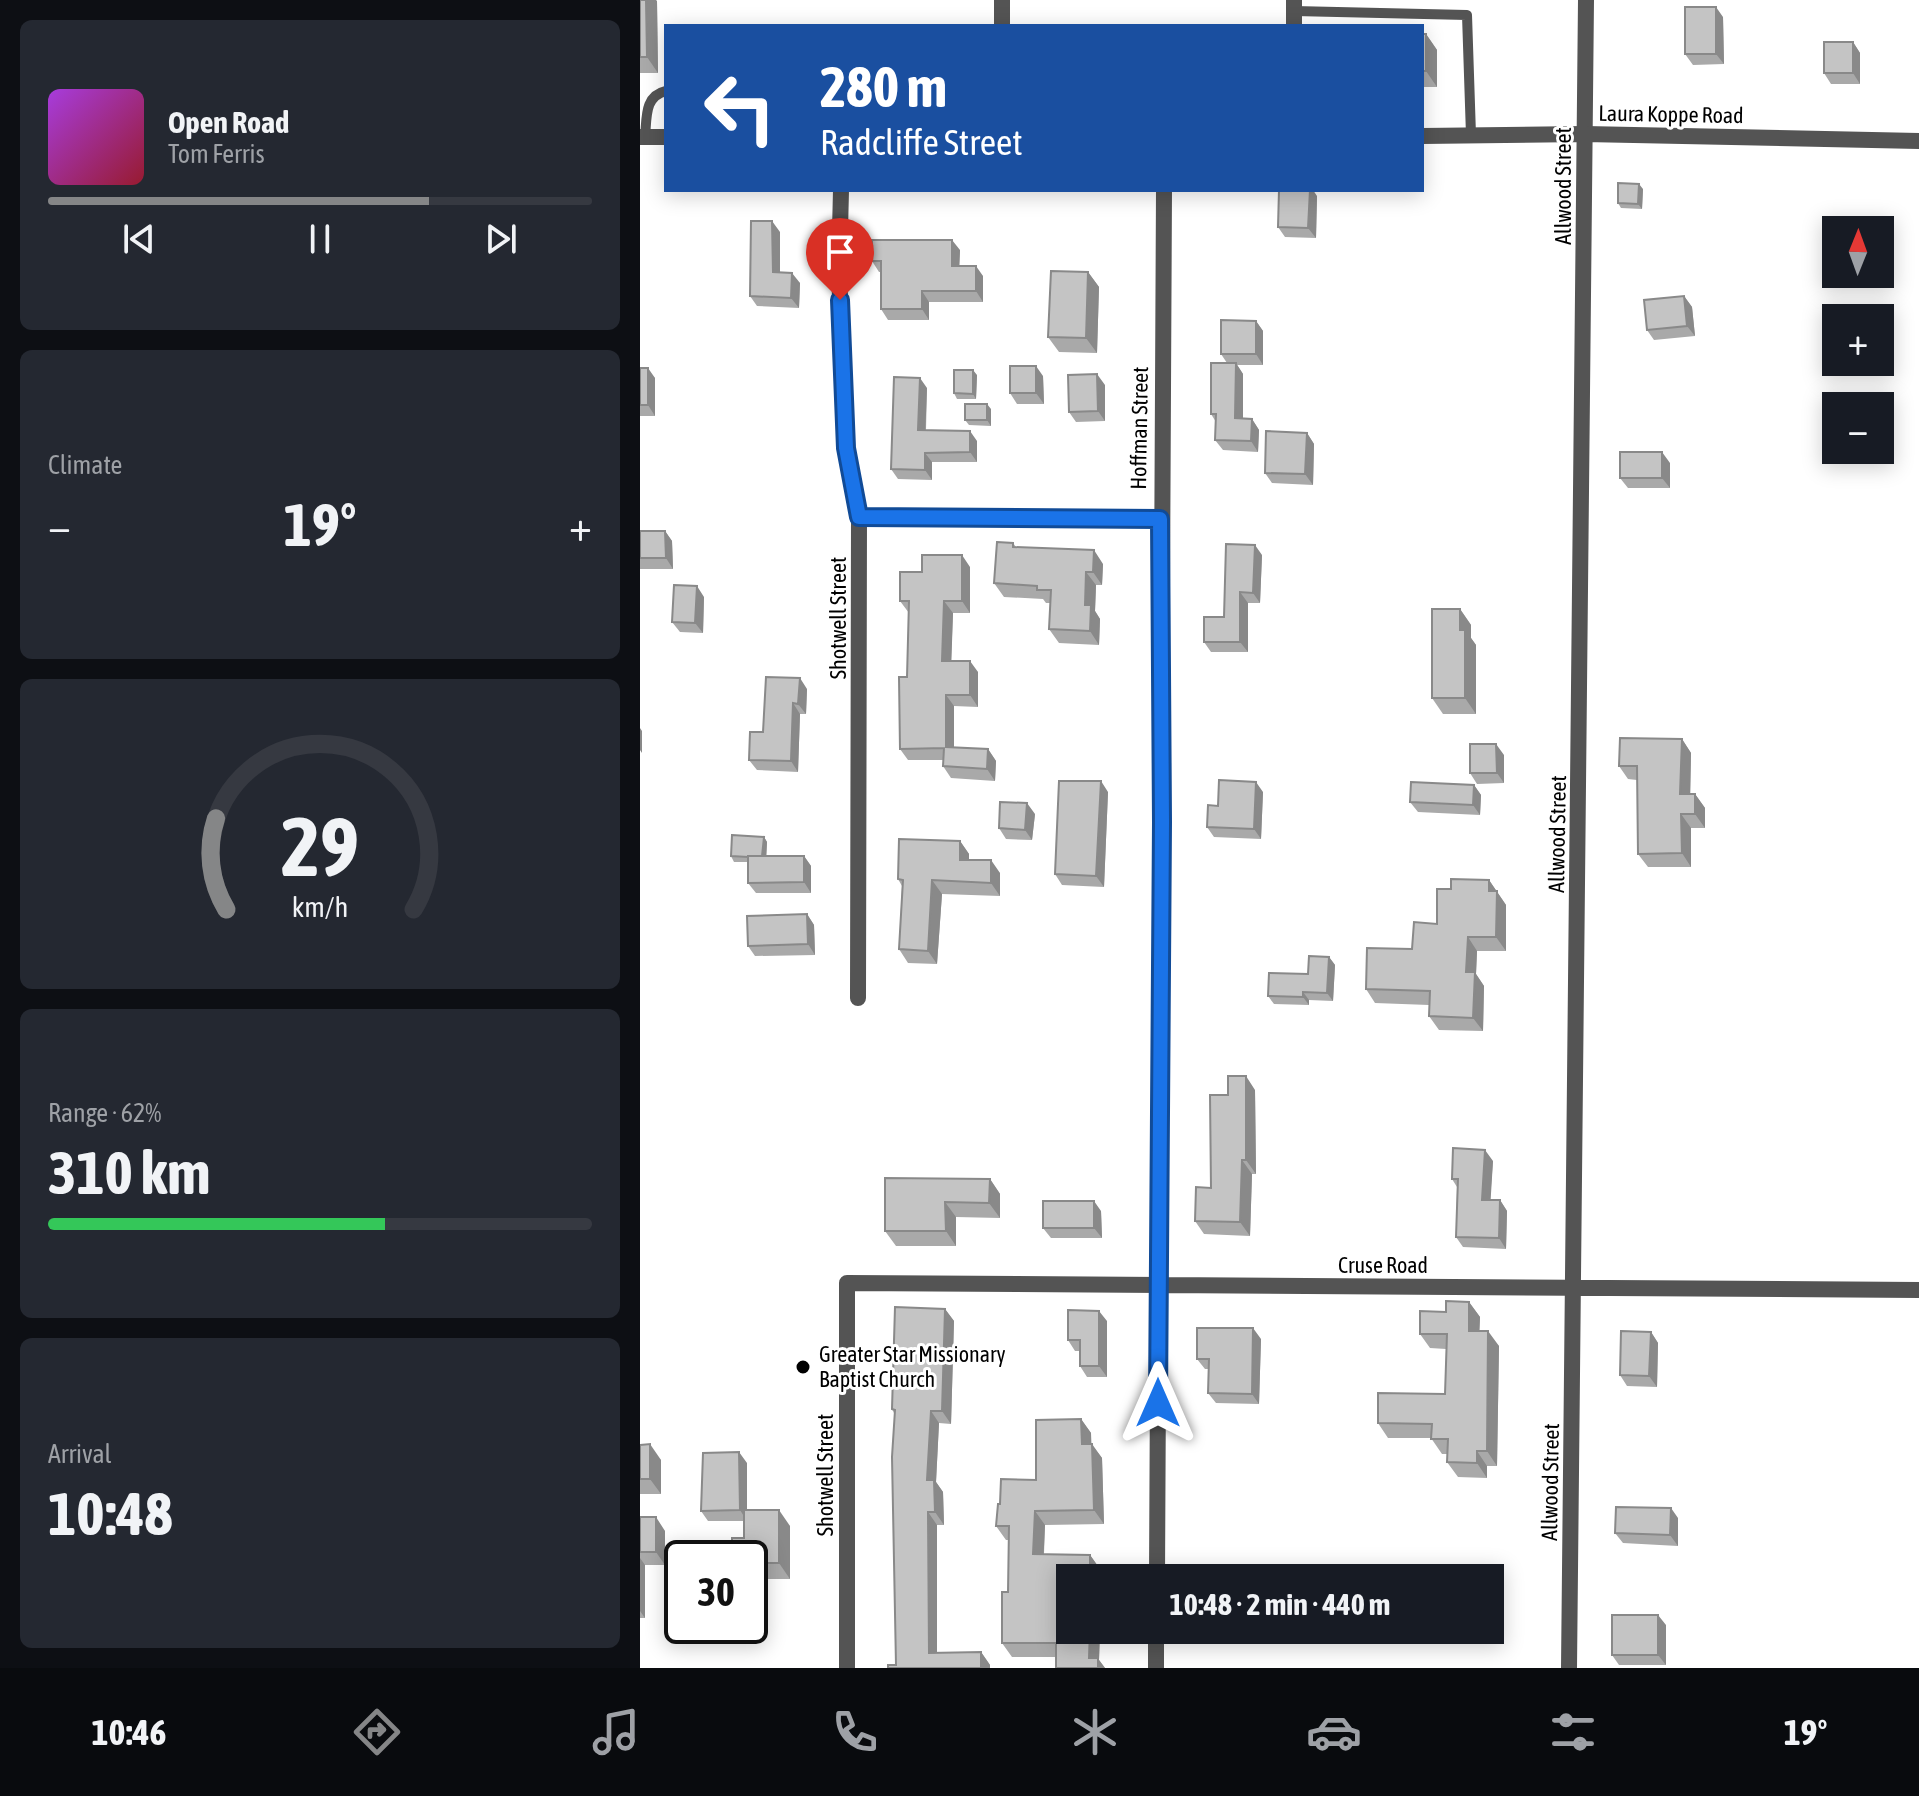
<!DOCTYPE html>
<meta charset="utf-8">
<style>
:root{--surface:#171b24;--page:#242831;--text:#f1f3f6;--muted:#9ea1a6;--line:#363941;--accent:#858687}
body{margin:0;font-family:"Asap Condensed",sans-serif;background:var(--page);color:var(--text);height:100vh;display:flex;flex-direction:column;font-size:30px;white-space:nowrap}
*{box-sizing:border-box;margin:0}
p{font-size:26px;color:var(--muted)}
.icon{flex:none;width:44px;height:44px;fill:none;stroke:currentColor;stroke-width:2;stroke-linecap:round;stroke-linejoin:round}
.map{position:relative;flex:1;overflow:hidden}
.sheet{display:flex;flex-direction:column;gap:20px;padding:20px;background:#0d0f14;width:640px}
.sheet>*{flex:none}
.hud{position:absolute;left:24px;top:24px;width:760px;height:168px;border-radius:0px;box-shadow:0 4px 20px #0003;background:#1a4fa0;color:#fff;overflow:hidden}
.needle{width:52px;rotate:1deg}
.tools{position:absolute;left:1182px;top:216px;display:grid;gap:16px}
.tools a{display:grid;place-items:center;width:72px;height:72px;border-radius:0px;background:var(--surface);box-shadow:0 4px 20px #0003;font-size:40px}
.speed{position:absolute;left:24px;top:1540px;display:flex;gap:16px;font-size:40px;font-weight:700;text-align:center}
.speed>*{display:grid;place-content:center;width:104px;height:104px;border-radius:50%;background:var(--surface);box-shadow:0 4px 20px #0003;line-height:1}
.speed .limit{border:4px solid #111;border-radius:12px;background:#fff;color:#111}
.pin{position:absolute;display:grid;place-items:center;width:68px;height:68px;color:#fff;margin:-82px -34px;border-radius:50% 50% 50% 0;rotate:-45deg;box-shadow:0 0 8px #0007}
.pin .icon{rotate:45deg}
.me{position:absolute;width:88px;margin:-44px;rotate:0deg;stroke-linejoin:round;filter:drop-shadow(0 0 6px #0008)}
.turn{display:flex;align-items:center;gap:28px;height:168px;padding:0 24px;font-size:36px}
.turn .icon{width:104px;height:104px;stroke-width:2.5}
.turn b{display:block;font-size:56px;line-height:68px}
.big{font-size:60px;font-weight:700;line-height:1.1}
.sheet .tile{flex:1;display:flex;flex-direction:column;justify-content:center;gap:12px;min-width:0;padding:0 28px;border-radius:12px;background:var(--page)}
.sheet .dial{align-items:center;gap:0}
.dial svg{height:208px;overflow:visible;fill:none;stroke:var(--line);stroke-width:7;stroke-linecap:round;text-anchor:middle}
.dial text{fill:var(--text);stroke:none}
.song{display:flex;align-items:center;gap:24px}
.cover{width:96px;height:96px;border-radius:12px;background:linear-gradient(135deg,hsl(280 70% 55%),hsl(350 70% 35%))}
.played{height:8px;border-radius:4px;background:linear-gradient(90deg,var(--accent) 70%,var(--line) 70%)}
.keys{display:flex;justify-content:space-around;direction:ltr}
.heat{display:flex;justify-content:space-between;align-items:center;font-size:44px;direction:ltr}
.charge{height:12px;border-radius:6px;background:linear-gradient(90deg,#34c759 62%,var(--line) 0)}
.trip{position:absolute;left:416px;top:1564px;width:448px;height:80px;border-radius:0px;background:var(--surface);box-shadow:0 4px 20px #0003;font-weight:700;line-height:80px;text-align:center}
.menu{display:flex;height:128px;justify-content:space-around;align-items:center;background:#090b0e;color:var(--muted)}
.menu .icon{width:56px;height:56px}
.menu .active{color:var(--accent)}
.menu b{font-size:36px;color:var(--text)}
main{display:flex;flex:1;min-height:0}
.map>svg:first-child{display:block}
</style>
<main>
<section class="sheet">
<div class="tile">
<div class="song"><i class="cover"></i><div><b>Open Road</b><p>Tom Ferris</p></div></div>
<div class="played"></div>
<div class="keys"><svg class="icon" aria-label="previous" viewBox="0 0 24 24"><path d="M18 5L8 12l10 7zM5 5v14"/></svg><svg class="icon" aria-label="pause" viewBox="0 0 24 24"><path d="M8 5v14M16 5v14"/></svg><svg class="icon" aria-label="next" viewBox="0 0 24 24"><path d="M6 5l10 7-10 7zM19 5v14"/></svg></div>
</div>
<div class="tile"><p>Climate</p>
<div class="heat"><a>−</a><b class="big">19°</b><a>+</a></div>
</div>
<div class="tile dial"><svg viewBox="0 0 100 80">
<path d="M14 69A42 42 0 1 1 86 69"/>
<path d="M14 69A42 42 0 0 1 10 34" stroke="#858687"/>
<text x="50" y="56" font-size="32" font-weight="700">29</text>
<text x="50" y="72" font-size="11">km/h</text>
</svg></div>
<div class="tile"><p>Range · 62%</p><b class="big">310 km</b><div class="charge"></div></div>
<div class="tile"><p>Arrival</p><b class="big">10:48</b></div>
</section>
<div class="map">
<svg width="1279" height="1668" viewBox="0 0 1279 1668">
<rect width="100%" height="100%" fill="#fff"/>
<g fill="none" stroke-linecap="round" stroke-linejoin="round">
<!-- service -->
<path stroke="#545454" stroke-width="10" d="M654,11l173,4 4,120
M5,137c2,-19 -1,-41 21,-46"/>
<!-- minor -->
<path stroke="#545454" stroke-width="16" d="M362,26v-26
M654,26v-26
M201,190l-2,82 7,176 13,69 -1,481
M219,517l301,2
M517,1578l7,-1388
M207,1668v-385l1072,7
M516,1668v-38
M929,1668l17,-1668"/>
<!-- tertiary -->
<path stroke="#545454" stroke-width="16" d="M782,136l163,-2 334,7
M0,137h26"/>
</g>
<!-- wall -->
<path fill="#a9a9a9" d="M0,0l17,1 1,72h-18z
M1083,17l1,47 -31,1 -8,-11z
M782,34h4l11,16v37h-15z
M1213,42l7,11v31h-29l-7,-11z
M1003,189l-1,20 -21,-1 -3,-5z
M677,196l-1,42 -31,-1 -7,-10z
M140,232v40l20,11 -1,25 -42,-2 -7,-10z
M320,250l-1,16 24,10v26h-54v18h-41l-7,-11v-37h-2l-7,-11z
M448,272l11,15 -2,66 -38,-1 -11,-15z
M1044,296l8,11 3,29 -41,4 -7,-10z
M616,321l7,10v34h-26l6,9v45h9l7,11 -1,22 -35,-2 -8,-10 1,-18 -5,-8 16,-51 -6,-9z
M0,368l15,10v38h-15z
M337,375l-1,24h-19l-3,-6z
M403,376l1,28h-27l-7,-11z
M465,385v36l-29,1 -7,-10z
M287,388l-1,42 51,11v21h-45v18l-34,-1 -7,-10z
M351,409v17l-22,-1 -4,-5z
M667,433l7,11 -1,41 -41,-2 -7,-10z
M1030,463v25h-42l-8,-10z
M0,531h25l7,10 1,28h-33z
M373,543l3,4 87,17 -1,21h-6l-1,26 5,8 -1,26 -40,-2 -10,-14 1,-26h-4l-3,-4 -39,-2 -10,-14z
M622,555l-2,48h-12v49h-37l-7,-10 20,-25z
M330,567v46h-17l-2,48 27,11v35l-24,-1v42l34,1 8,12 -1,20 -44,-3 -8,-12v-6h-35l-8,-11 7,-72 2,-64 -9,-12 22,-29z
M64,597l-1,36 -23,-1 -8,-10z
M820,609l11,16v13l5,7v69h-33l-11,-16z
M167,689l-1,25h-6l-2,58 -41,-2 -8,-10 14,-28z
M1042,739l9,14 -1,41h5l10,14v20h-14v39h-43l-10,-13 -1,-74 -9,-1 -9,-13z
M864,755v28l-27,1 -7,-11z
M834,785l7,10 -1,20 -62,-3 -8,-10z
M468,792l-4,95 -42,-2 -7,-11z
M623,792l-2,47 -47,-2 -7,-10 11,-21z
M395,814l-3,26 -26,-1 -7,-11z
M124,837l3,5 -1,14h38l7,10v27h-55l-8,-10v-21h-14l-3,-6z
M320,841l9,13v6l31,13v23l-58,-2 -5,70 -29,-1 -9,-14 3,-63 -4,-7z
M849,880l17,25v46h-29l-1,23 8,12 -1,45 -44,-1 -10,-14v-11l-54,-2 -9,-14 46,-40 25,-25 14,-35z
M167,914l7,11 1,30 -60,1 -7,-10z
M689,957l6,8 -2,36 -24,-1v5l-35,-1 -6,-8 40,-22z
M615,1090l1,84h-4l-2,62 -46,-2 -9,-13 16,-33 17,-93z
M853,1161l-3,39h10l7,11 -1,38 -43,-2 -7,-10 1,-50 -5,-8z
M350,1179l10,15v24l-44,-1v29h-60l-11,-15z
M461,1211l1,27h-51l-8,-10z
M829,1302l11,15 -1,14 20,15 -2,120h-10v12l-29,-1 -11,-15 1,-8h-6l-11,-16h-43l-10,-15 67,-29 1,-45 -16,-1 -10,-14 26,-22z
M305,1309l9,12 -3,103 -12,-1 -3,59 7,10 1,33h-7v128l44,-1 9,13v3h-102l8,-3 -2,-252 -2,-4z
M467,1321v56h-20l-7,-11v-15h-5l-7,-11z
M1011,1332l7,11 -1,44 -30,-1 -7,-11z
M621,1339l-2,65 -43,-1 -8,-10 1,-24h-4l-8,-10z
M441,1419l10,14v11l11,14 2,66 -59,1 -1,29 46,1 10,14v9h-30v52h30l-1,30 6,8h-49v-11h-44l-10,-14 6,-51 1,-52h-3l-10,-14 4,-22 36,-24z
M0,1445l21,15v34h-21z
M107,1463v47l43,16v53h-40v-21l-6,-20v-17h-36l-7,-10z
M0,1517l25,14v34h-20v53h-5z
M1038,1518v28l-55,-3 -8,-10z
M1026,1625v40h-47l-7,-10z"/>
<!-- shaded-wall -->
<path fill="#898989" d="M6,0h10l1,1 1,72 -11,-16z
M1076,7l7,10 1,47 -8,-10z
M786,34l11,16v37l-11,-16z
M1213,42l7,11v31l-7,-11z
M999,184l4,5 -1,20 -4,-5z
M670,190h3l4,6 -1,42 -8,-10z
M132,221l8,11v51l-7,-11z
M312,240l8,10 -1,26 -7,-10z
M336,266l7,10v26l-7,-11z
M448,272l11,15 -2,66 -11,-15z
M152,273l8,10 -1,25 -8,-10z
M282,291l7,11v18l-7,-11z
M1044,296l8,11 3,29 -8,-10z
M616,321l7,10v34l-7,-11z
M596,363l7,11v55l-8,-11z
M396,366l7,10 1,28 -8,-11z
M8,368l7,10v38l-7,-11z
M333,370l4,5 -1,24 -3,-5z
M457,374l8,11v36l-7,-10z
M280,378l7,10 -2,52 -7,-10z
M347,404l4,5v17l-4,-6z
M612,419l7,11 -1,22 -7,-11z
M330,431l7,10v21l-7,-10z
M667,433l7,11 -1,41 -8,-11z
M1022,452l8,11v25l-8,-10z
M285,453l7,9v18l-7,-10z
M25,531l7,10 1,28 -7,-11z
M615,545l7,10 -2,48 -7,-10z
M454,550l9,14 -1,21 -9,-13z
M322,555l8,12v46l-8,-12z
M446,572l10,13 -1,26 5,8 -1,26 -9,-14 -5,-26z
M57,586l7,11 -1,36 -8,-10z
M600,592l8,11v49l-8,-10z
M304,601l9,12 -2,59 -9,-11z
M820,609l11,16v13l5,7v69l-11,-16 -5,-68z
M330,661l8,11v35l-8,-12z
M160,678l7,11 -1,25 -8,-10z
M306,695l8,11v53l-8,-12z
M153,703l7,11 -2,58 -7,-11z
M0,728l2,3v22l-2,-3z
M1042,739l9,14 -1,55 -10,-14z
M856,744l8,11v28l-7,-10z
M348,749l8,12 -1,20 -8,-12z
M461,781l7,11 -4,95 -8,-11z
M616,782l7,10 -2,47 -7,-10z
M834,785l7,10 -1,20 -7,-10z
M1055,794l10,14v20l-10,-14z
M387,803l8,11 -3,26 -7,-10z
M1041,814l10,14v39l-9,-14z
M124,837l3,5 -1,22 -4,-6z
M320,841l9,13v19l-9,-13z
M164,856l7,10v27l-7,-11z
M351,860l9,13v23l-9,-13z
M292,880l10,14 -5,70 -9,-13z
M849,880l17,25v46l-10,-14 -7,-46z
M167,914l7,11 1,30 -7,-11z
M828,937l9,14 -1,23 8,12 -1,45 -10,-13 -7,-46z
M689,957l6,8 -2,36 -6,-8z
M663,992l6,8v5l-6,-8z
M606,1076l9,14 1,84 -10,-14z
M845,1150l8,11 -3,49 -8,-10z
M602,1160l10,14 -2,62 -10,-14z
M350,1179l10,15v24l-11,-15z
M860,1200l7,11 -1,38 -7,-11z
M454,1201l7,10 1,27 -8,-10z
M305,1202l11,15v29l-10,-15z
M829,1302l11,15 -1,29 -10,-15z
M305,1309l9,12 -3,103 -9,-13z
M459,1311l8,10v56l-8,-11z
M613,1328l8,11 -2,65 -7,-10z
M848,1331l11,15 -2,120 -10,-15z
M1011,1332l7,11 -1,44 -8,-11z
M291,1411l8,12 -3,59 7,10 1,33 -9,-13 -8,-32z
M441,1419l10,14 1,25 -10,-14z
M10,1444l11,16v34l-11,-15z
M452,1444l10,14 2,66 -10,-14z
M837,1451l10,15v12l-10,-15z
M99,1452l8,11v58l-7,-11z
M1031,1508l7,10v28l-8,-11z
M139,1510l11,16v53l-11,-16z
M395,1511l10,14 -2,43 -10,-14z
M288,1512l9,13v141l-8,-13z
M16,1517l9,14v34l-9,-13z
M450,1555l10,14v9h-10z
M0,1558l5,7v53l-5,-7z
M1018,1615l8,10v40l-8,-10z
M450,1630h10l-1,30 6,8h-9l-7,-10z
M341,1652l9,13v3h-9z"/>
<!-- building -->
<path fill="#c4c4c4" stroke="#898989" stroke-width="2" d="M0,0h6l1,57h-7z
M1045,7h31v47h-31z
M782,34h4v37h-4z
M1184,42h29v31h-29z
M978,183l21,1 -1,20 -20,-1z
M639,190h31l-2,38 -30,-1z
M111,221h21l1,51 19,1 -1,25 -41,-2z
M232,240h80v26h24v25h-54v18h-41v-48h-9z
M411,271l37,1 -2,66 -38,-1z
M1044,296l3,30 -40,4 -3,-30z
M581,320l35,1v33h-35z
M571,363h25l-1,55 17,1 -1,22 -36,-1 1,-26h-5z
M370,366h26v27h-26z
M0,368h8v37h-8z
M314,370h19v24l-19,-1z
M457,374l1,37 -29,1 -1,-37z
M254,377l26,1 -2,52 52,1v21l-45,1v17l-34,-1z
M325,404h22v16h-22z
M626,431l41,2 -2,41 -40,-1z
M980,452h42v26h-42z
M0,531h25l1,27h-26z
M357,542l16,1v4l81,3 -1,22h-7l-1,33h6l-1,26 -41,-2 2,-39h-14v-4l-43,-3z
M586,544l29,1 -2,48 -13,-1v50h-36v-25h20z
M282,555h40v46h-18l-2,60h28v34h-24v52l42,2 -1,20 -44,-3 1,-18 -44,1 -1,-72h8l2,-76h-9v-29h22z
M34,585l23,1 -2,37 -23,-1z
M792,609h28v21h5v68h-33z
M126,677l34,1 -2,26 -5,-1 -2,58 -42,-1 1,-28h13z
M980,738l62,1 -2,55h15v20h-14l1,39 -44,1 -1,-88h-18z
M830,744h26l1,29h-27z
M579,780l37,2 -2,47 -47,-2 1,-22 10,1z
M419,781h42l-5,95 -41,-2z
M771,782l63,3 -1,20 -63,-3z
M360,802l27,1 -2,27 -26,-2z
M92,835l32,2 -2,19h-14v1l-17,-1z
M259,839l61,2v19h31v23l-59,-3 -4,71 -29,-2 4,-69 -5,-1z
M108,856h56v26l-56,1z
M811,879l38,1v11h8l-1,46h-28l-2,35h9l-2,46 -44,-2 1,-25 -64,-2 1,-41 45,1 2,-27 23,2v-35h14z
M167,914l1,30 -60,2 -1,-30z
M669,956l20,1 -2,36 -24,-1v5l-35,-1 1,-23 39,1z
M588,1076h18v84h-4l-2,62 -45,-1 1,-34 15,1 -1,-93h18z
M813,1148l32,2 -3,50h18l-1,38 -43,-1 2,-58h-6z
M245,1178l105,1 -1,24 -44,-1 1,29h-61z
M403,1201h51v27h-51z
M806,1301l23,1v29h19l-1,120h-10v12l-30,-1 1,-23h-17l1,-15 -54,-1v-30l67,1 2,-60h-27v-23l26,1z
M255,1307l50,2 -3,102h-11l-4,69h7l1,32h-7l1,141 52,-1v16h-93v-3h8l-4,-208 3,-47 -3,-1z
M428,1310l31,1v55h-19v-26h-12z
M557,1328h56l-1,66 -44,-1 1,-34h-12z
M981,1331l30,1 -2,44 -29,-1z
M441,1419l1,25h10l2,66 -59,1 -2,43 57,1v23h-20v52h20l-1,28h9v10h-42v-25h-54v-51h6l1,-66h-13l2,-22h2l1,-25 35,1v-60z
M10,1444v35h-10v-34z
M99,1452l1,58 -39,1 2,-58z
M976,1507l55,1 -1,27 -55,-2z
M104,1510h35v53h-29v-5h-18v-20h12z
M0,1517h16v35h-16z
M972,1615h46v40h-46z"/>
<g fill="none" stroke-linecap="round" stroke-linejoin="round">
<defs>
<path id="route" d="M200,300l6,148 13,69 301,2 2,303 -4,581"/>
</defs>
<!-- route casing -->
<use href="#route" stroke="#114b97" stroke-width="20"/>
<!-- route -->
<use href="#route" stroke="#1a73e8" stroke-width="14"/>
</g>
<!-- markers -->
<circle fill="#000" stroke="#fff" stroke-width="3" cx="163" cy="1367" r="8"/>
<g text-anchor="middle" stroke-width="6" stroke-linejoin="round" paint-order="stroke">
<!-- street labels -->
<g font-size="22" fill="#000" stroke="#fff">
<text transform="translate(1031 114) rotate(1)" y="8">Laura Koppe Road</text>
<text transform="translate(923 186) rotate(-90)" y="8">Allwood Street</text>
<text transform="translate(499 428) rotate(-89)" y="8">Hoffman Street</text>
<text transform="translate(198 618) rotate(-90)" y="8">Shotwell Street</text>
<text transform="translate(917 834) rotate(-89)" y="8">Allwood Street</text>
<text x="743" y="1273">Cruse Road</text>
<text transform="translate(185 1475) rotate(-90)" y="8">Shotwell Street</text>
<text transform="translate(910 1482) rotate(-89)" y="8">Allwood Street</text>
</g>
<!-- poi labels -->
<g font-size="22" fill="#000" stroke="#fff" text-anchor="start">
<text x="179" y="1362">Greater Star Missionary<tspan x="179" dy="25">Baptist Church</tspan></text>
</g>
</g>
</svg>
<div class="tools">
<a><svg class="needle" viewBox="-14 -14 28 28"><path d="M0-13l5 13h-10z" fill="#e53935"/><path d="M0 13l5-13h-10z" fill="#9ea1a6"/></svg></a>
<a>+</a>
<a>−</a>
</div>
<div class="speed"><div class="limit">30</div></div>
<div class="pin" style="left:200px;top:300px;background:#d93025"><svg class="icon" aria-label="arrive" viewBox="0 0 24 24"><path d="M6 21V4h12l-3 4 3 4H6"/></svg></div>
<svg class="me" style="left:518px;top:1403px" viewBox="-20 -20 40 40"><path d="M0-17L14 15 0 8-14 15z" fill="#1a73e8" stroke="#fff" stroke-width="4"/></svg>
<div class="trip">10:48 · 2 min · 440 m</div>
<div class="hud">
<div class="turn"><svg class="icon" aria-label="left" viewBox="0 0 24 24"><path d="M17 20v-9H6M10 6l-5 5 5 5"/></svg><div><b>280 m</b>Radcliffe Street</div></div>
</div>
</div>
</main>
<nav class="menu">
<b>10:46</b>
<svg class="icon active" aria-label="directions" viewBox="0 0 24 24"><path d="M12 3l9 9-9 9-9-9zM9 14v-3h6M13 9l2 2-2 2"/></svg>
<svg class="icon" aria-label="music" viewBox="0 0 24 24"><path d="M9 18V5l10-2v13"/><circle cx="6" cy="18" r="3"/><circle cx="16" cy="16" r="3"/></svg>
<svg class="icon" aria-label="phone" viewBox="0 0 24 24"><path d="M5 4h4l2 5-3 2q2 4 5 5l2-3 5 2v4C11 20 4 13 5 4z"/></svg>
<svg class="icon" aria-label="climate" viewBox="0 0 24 24"><path d="M12 3v18M4 7l16 10M4 17L20 7"/></svg>
<svg class="icon" aria-label="car" viewBox="0 0 24 24"><path d="M5 17H2v-5l4-1 3-4h7l3 4 3 1v5h-3M9 17h6M6 11h13"/><circle cx="7" cy="17" r="2"/><circle cx="17" cy="17" r="2"/></svg>
<svg class="icon" aria-label="filters" viewBox="0 0 24 24"><path d="M4 7h16M4 17h16"/><circle cx="9" cy="7" r="2"/><circle cx="15" cy="17" r="2"/></svg>
<b>19°</b>
</nav>
